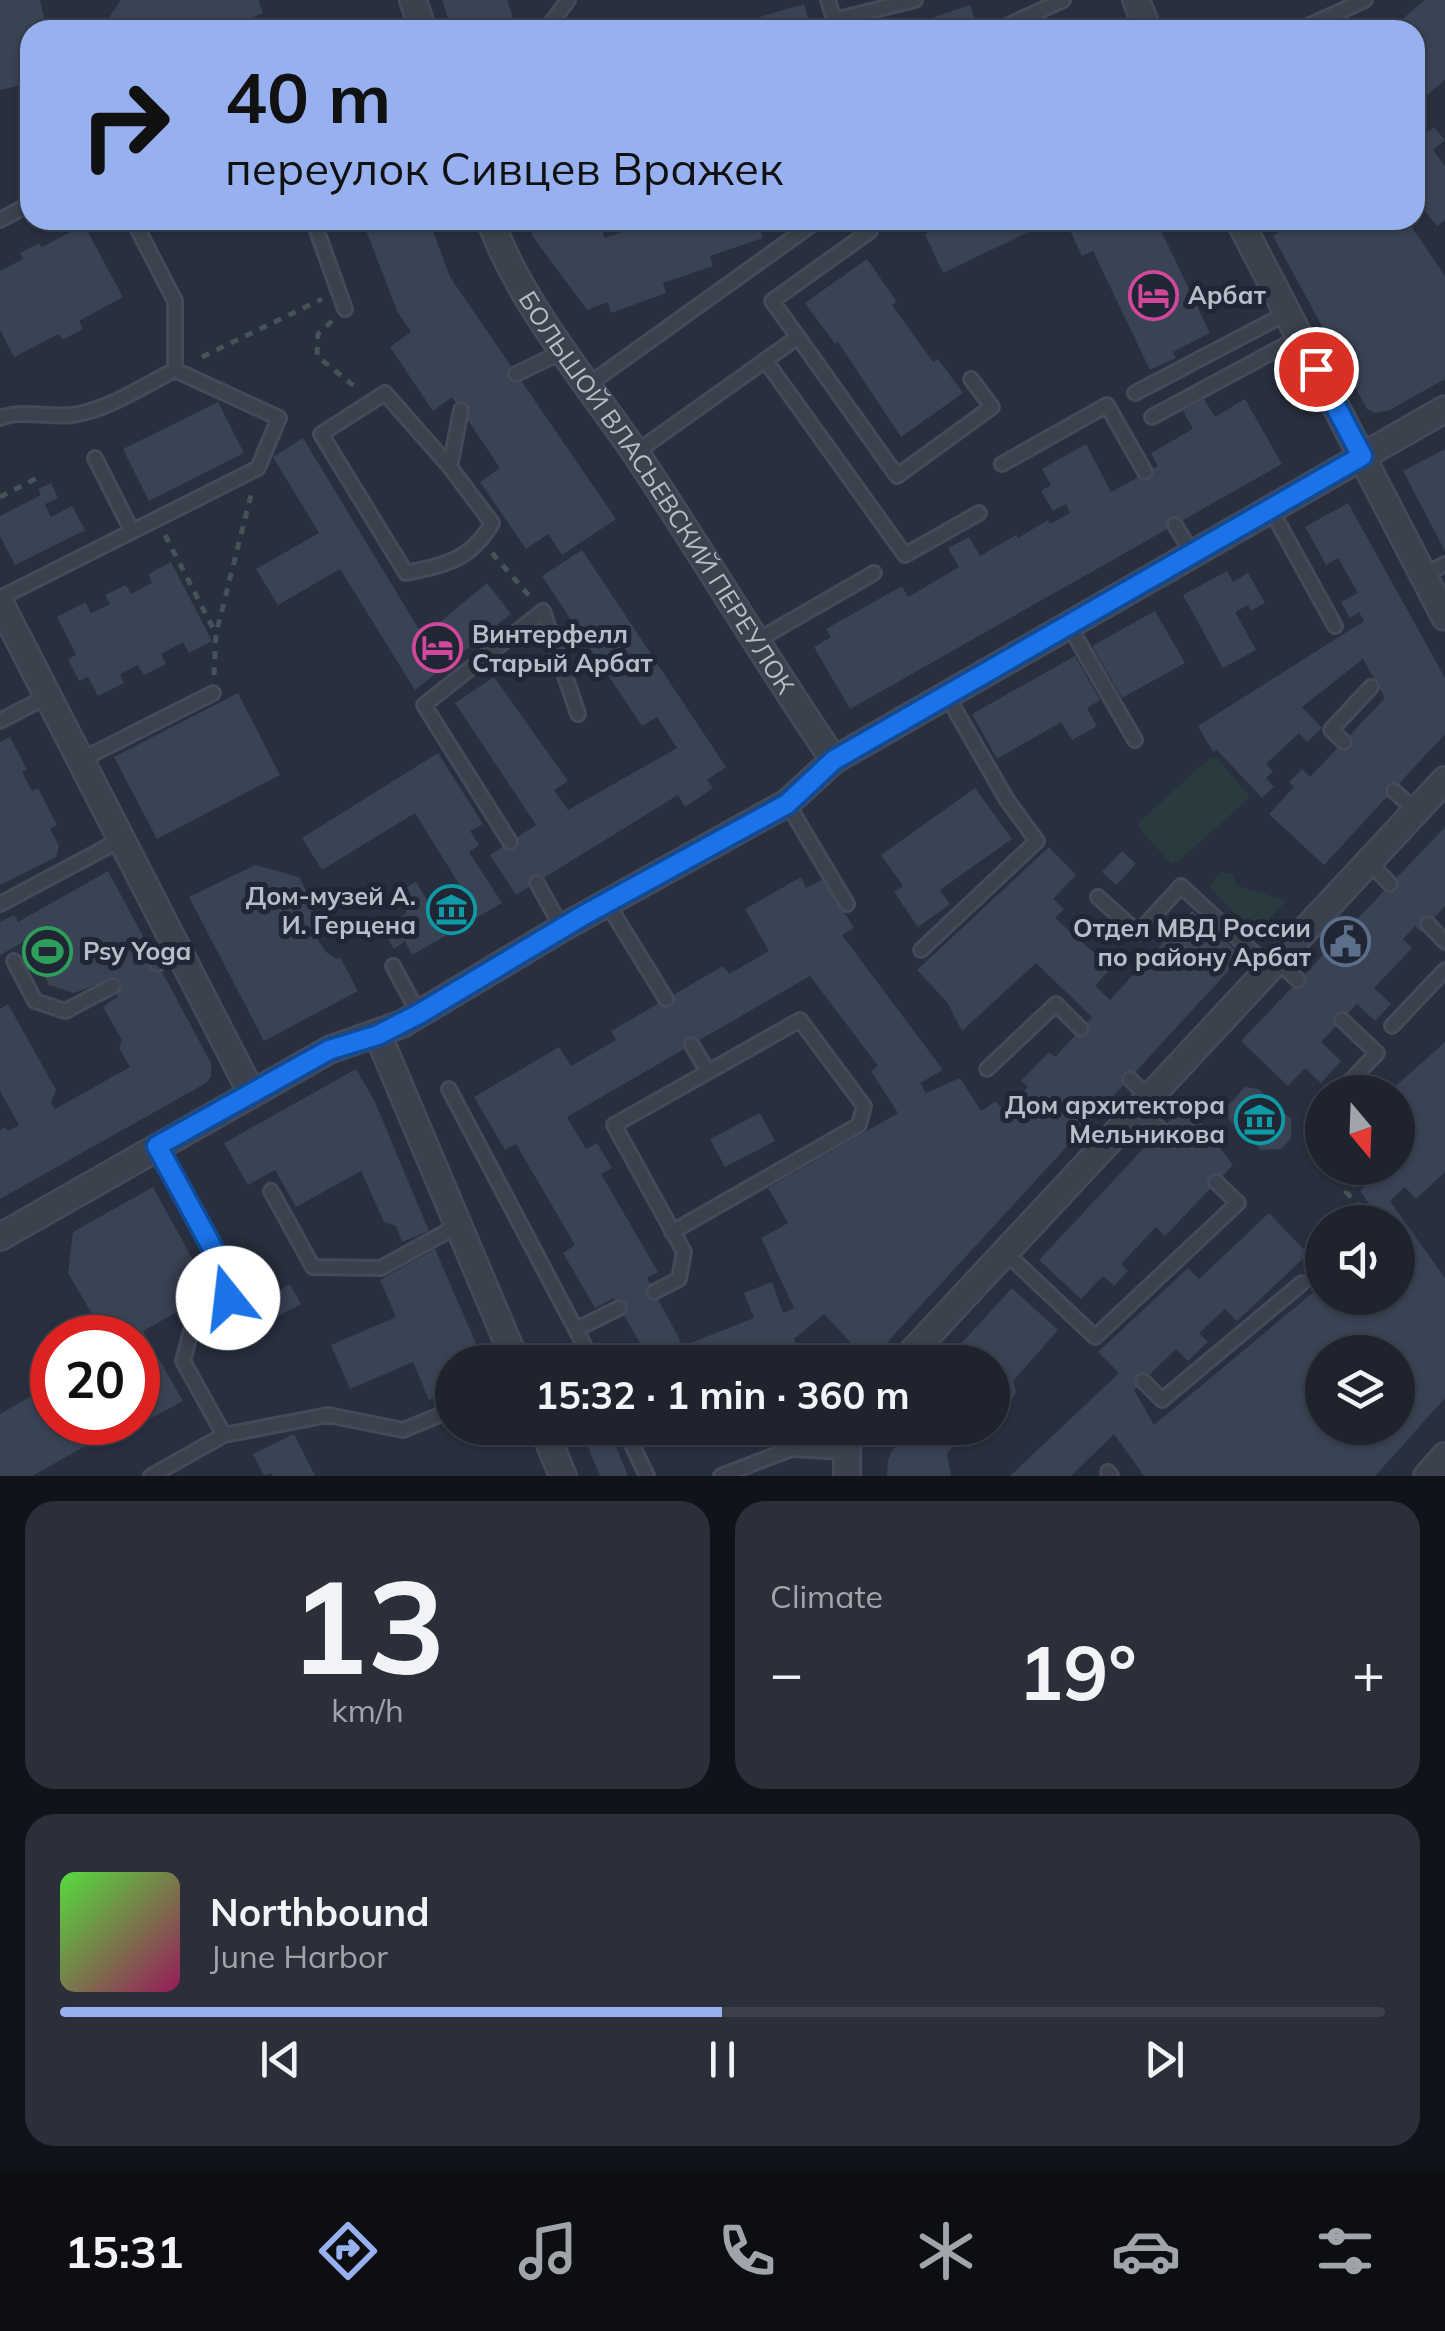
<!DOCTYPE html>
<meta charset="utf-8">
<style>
:root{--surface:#1e232e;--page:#2b2f3a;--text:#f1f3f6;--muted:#a1a4aa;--line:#3c404a;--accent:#97b0ef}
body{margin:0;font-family:Mulish,sans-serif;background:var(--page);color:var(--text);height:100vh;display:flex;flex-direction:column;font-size:38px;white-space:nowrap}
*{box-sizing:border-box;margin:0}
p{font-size:32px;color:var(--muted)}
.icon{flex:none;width:55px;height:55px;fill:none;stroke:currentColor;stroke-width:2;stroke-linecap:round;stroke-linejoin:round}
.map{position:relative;height:1476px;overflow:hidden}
.details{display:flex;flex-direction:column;gap:25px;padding:25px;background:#101319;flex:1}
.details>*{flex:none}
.hud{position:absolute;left:20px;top:20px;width:1405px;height:210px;border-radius:30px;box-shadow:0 2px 8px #0004,0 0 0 2px var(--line);background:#97b0ef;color:#111;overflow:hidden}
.needle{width:65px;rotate:161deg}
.tools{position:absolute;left:1305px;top:1075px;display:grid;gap:20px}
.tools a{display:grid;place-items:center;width:110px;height:110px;border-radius:50%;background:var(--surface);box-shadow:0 2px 8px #0004,0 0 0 2px var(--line);font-size:50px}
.speed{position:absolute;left:30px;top:1315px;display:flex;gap:20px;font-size:50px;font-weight:700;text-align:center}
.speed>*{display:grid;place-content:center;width:130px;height:130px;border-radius:50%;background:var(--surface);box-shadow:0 2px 8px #0004,0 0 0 2px var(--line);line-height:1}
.speed .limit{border:15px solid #d22;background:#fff;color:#111}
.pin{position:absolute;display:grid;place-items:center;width:85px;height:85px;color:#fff;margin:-42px;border:5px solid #fff;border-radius:50%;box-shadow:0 2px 10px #0007}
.me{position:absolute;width:110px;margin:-55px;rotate:344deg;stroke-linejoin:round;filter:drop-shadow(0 0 8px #0008)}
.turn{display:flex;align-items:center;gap:35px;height:210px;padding:0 40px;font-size:45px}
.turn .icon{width:130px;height:130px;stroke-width:2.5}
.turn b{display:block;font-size:70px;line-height:85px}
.big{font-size:75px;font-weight:700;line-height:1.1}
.details .widget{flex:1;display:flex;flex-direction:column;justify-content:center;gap:15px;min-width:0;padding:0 35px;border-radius:30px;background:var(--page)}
.details .dial{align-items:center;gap:0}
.dial b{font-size:130px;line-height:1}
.song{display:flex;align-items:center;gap:30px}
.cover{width:120px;height:120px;border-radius:15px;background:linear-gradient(135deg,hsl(110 70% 55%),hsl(330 70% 35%))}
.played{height:10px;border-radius:5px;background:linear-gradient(90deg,var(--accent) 50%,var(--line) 50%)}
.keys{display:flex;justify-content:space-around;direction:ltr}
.heat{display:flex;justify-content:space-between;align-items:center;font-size:55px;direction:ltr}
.details .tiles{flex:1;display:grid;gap:25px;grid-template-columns:1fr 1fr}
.widget:last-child{grid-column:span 2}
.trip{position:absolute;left:435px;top:1345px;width:575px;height:100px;border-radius:50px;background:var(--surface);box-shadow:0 2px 8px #0004,0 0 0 2px var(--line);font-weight:700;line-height:100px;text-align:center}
.tab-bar{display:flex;height:160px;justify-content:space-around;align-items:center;background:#0c0e12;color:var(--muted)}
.tab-bar .icon{width:70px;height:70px}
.tab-bar .active{color:var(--accent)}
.tab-bar b{font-size:45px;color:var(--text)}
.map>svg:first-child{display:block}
</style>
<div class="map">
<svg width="1445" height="1476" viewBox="0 0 1445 1476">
<rect width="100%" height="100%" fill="#282f3e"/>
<!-- green -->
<path fill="#2a3b3f" d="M1216,757l33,38 -2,5 -70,62 -6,2 -33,-38 2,-5 70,-63z
M1222,872l10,2 4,11 50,16 -22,24 -11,7 -44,-45z"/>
<!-- building -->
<path fill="#3a4354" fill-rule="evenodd" d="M0,0h40l7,30h-17v53l-30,7z
M121,0h137l5,13 -38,17h-49l-2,-4 -9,4h-53l-2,-14z
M442,0h65l10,30h-65z
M1425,0h20v80l-30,25v-75h-26z
M804,4l8,26h-55l-4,-11z
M970,5l7,21 -12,4h-69z
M1434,127l11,13 -12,10 12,16v54l-8,6 -22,-28v-57z
M362,220h67l21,57 166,242 -54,36 -14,-21 -22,15 -46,-67 20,-14 -48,-71 -19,14 -43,-64 21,-15 -13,-19z
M527,220h71l7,18 35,-12 -2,-6 137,1 -16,5 4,12 -53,18 3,10 -50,17 3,10 -55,20 -3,-11 -21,8 -54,-73z
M930,220h113l2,4 -102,49 -18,-39 9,-5z
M1065,220h91l54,113 -37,19 3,6 -26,12 -57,-119 -11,5z
M1297,220h110l38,56v103l-57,32 -13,2 -8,-4 -94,-173z
M84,225l39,72 -44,24 4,8 -21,11 -3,-6 -45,23 -14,-27v-59l23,-12 -3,-6 19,-10 3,4z
M867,259l30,43 -5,3 41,57 5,-3 25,34 -62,44 -63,-95 -3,2 -30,-41z
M1204,399l11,18 30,-18 37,65 -432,245 -36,-62 17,-10 -5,-8 76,-43 6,11 51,-30 -11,-19 21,-11 11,19 36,-21 2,3 30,-18 2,4 20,-11 -4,-9 -13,7 -12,-20 10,-6 -9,-16 44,-25 25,48 47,-26 -7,-13 42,-24 -10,-18z
M218,402l26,51 -95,48 -26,-52z
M303,438l120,198 64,-53 24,31 -96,76 -75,-121 -62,36 -22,-36 63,-36 -46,-76z
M1445,449v102l-42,-80z
M51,483l7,15 -13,6 6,13 21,-11 13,24 -70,35 -15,-29v-20l41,-21 -3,-6z
M1348,503l97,175v56l-121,131 -55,-51 25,-27 -5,-5 13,-13 8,8 75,-79 -22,-39 -61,48 20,21 -15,14 -8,-9 -33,31 7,8 -7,6 8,9 -12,11 -45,-48 -4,2 -15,-26 166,-105 -5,-9 -9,6 -9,-16 17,-9 -20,-35 -12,7 -21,-38z
M582,550l144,217 -19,13 6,8 -28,19 -7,-12 -162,100 -26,-40 46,-30 -81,-122 39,-26 74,104 -14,9 14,20 109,-62 -20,-31 -15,9 -100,-150z
M171,562l41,79 -23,12 -6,-11 -22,12 5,10 -22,11 -6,-10 -18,9 4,9 -26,13 -10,-19 -9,4 -11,-22 8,-4 -19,-38 29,-15 5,11 19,-9 -5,-9 21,-10 5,9 21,-11 -4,-9z
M1227,571l6,11 15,-9 17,30 -14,8 -3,-6 -13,7 21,38 -33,18 -40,-73z
M1155,611l30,52 -63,35 -30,-52z
M1075,656l25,44 -13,8 10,18 -25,14 -11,-18 -64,37 -25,-45z
M238,693l42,82 -123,64 -43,-82z
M10,737l17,33 -5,2 10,19 6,-3 19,37 -7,4 9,17 -3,11 -56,28v-143z
M438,753l45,71 -13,7 9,14 -10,7 33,51 -90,52 -7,-14 -11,8 -12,-21 25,-15 -11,-19 20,-12 12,20 31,-18 -44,-71 -93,57 -20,-32z
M975,788l37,51 -72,51 10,14 -32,23 -24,-35 9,-6 -22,-31z
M1445,827v79l-24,26 -6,-6 -12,13 9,9 -38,40 17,16 -16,17 -18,-17 -36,38 20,19 -20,22 -16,-15 -17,18 -47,-45z
M1049,847l27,28 -23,24 11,10 -9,9 56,50 -16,18 15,14 82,-89 50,45 -373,406 -45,-48 -30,25 9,23h-152l-37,-64 -19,10 -32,-55 12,-8 -59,-101 -11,6 -31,-53 85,-50 12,19 45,-26 -5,-9 112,-65 6,8 40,-23 -24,-42 56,-32 5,11 17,-9 31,49 -12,7 101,135 -23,13 6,10 34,-15 21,33 15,-10 8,12 24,-26 -7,-6 28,-29 6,5 37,-40 -56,-54 -74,68 -15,-29 -30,-32zM810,976l68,90 -7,5 27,42 -130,75 20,35 -27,15 33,70 -11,5 -11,-31 -28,11 10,25 -71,28 -36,-68 11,-6 -57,-98 11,-6 -15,-25 -11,6 -19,-32z
M1122,851l14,13 -20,21 -14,-13z
M255,865l44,12 16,32 -4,2v12l6,15 9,14 10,7 4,-2 18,34 -94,50 -75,-144z
M108,871l103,192v14l-5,6 -206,116v-69l5,-3 3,4 11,-6 -19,-34v-82l8,-5 48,86 -5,13 4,6 75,-42 -11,-19 3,-8 -19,-33 15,-11 -9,-16 -35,13 -25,-8 -22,-45 -27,15v-33l14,-7 4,7z
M1445,1042v130l-29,27 -11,-12 -15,14 55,77v120l-70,78h-231l-30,-42 -43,42h-61l109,-103 -21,-21 90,-84 11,11 70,-66 39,41 -71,67 -12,-12 -26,24 9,9 -20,19 -12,-12 -42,41 20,35 168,-140v13h76v-76h-32l10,-8 -16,-23 26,-23h12v-76h-9zM1322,1352h76v76h-76z
M356,1069l19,33 54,129 -27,11 -6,-16 -12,-4 -23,-51 -65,36 -21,-37 -27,15 -24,-42z
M1245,1087l14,2 10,10 2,8 9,2 11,10v20l-10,10 -20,1 -11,-10 -2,-9 -9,-1 -10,-10 -2,-13z
M1186,1103l47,62 -68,71 -9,-9 -35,37 7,7 -14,15 -11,-10 -22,23 -42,-39z
M760,1113l15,28 -50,26 -15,-28z
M153,1187l58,106 -68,38 40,70 -61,33 -4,-6 -86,48h-32v-62l52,-30v38h86v-84h-32l-38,-65 5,-41z
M435,1249l49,113h-32v28l-23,10 -16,-38 -63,27 -19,-44 65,-28 -16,-37z
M290,1284l11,20 -32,17 -11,-19z
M1012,1288l46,42 -45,51 3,11 -4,8 -15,4 -5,-1v-41h-48z
M595,1428h13l20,48h-28l-18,-44z
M643,1428h34l-28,15z
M902,1428h68l-23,25 4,23h-64l1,-16 5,-11 20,-12z
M294,1434l21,42h-42l-2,-3 -7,3 -11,-22z"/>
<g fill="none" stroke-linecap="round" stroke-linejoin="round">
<defs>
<path id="lane" d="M828,0l6,20 81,-20
M546,30l22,-30
M998,30l65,-30
M1299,30l66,-30
M0,220l30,-16
M133,220l42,81v69
M313,220l32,89
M798,337l-26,-36 98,-70
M765,360l140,195 74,-42
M516,374l48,-23
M588,385l230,-165
M1135,393l152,-80
M1152,417l148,-80
M0,418c23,-9 48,0 72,-3 36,-5 71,-29 103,-45
M635,453l163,-116 99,139 95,-69 -21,-28
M95,458l37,73
M1002,464l105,-59 38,67
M450,467l-65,-74 -64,41 85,139c39,-8 65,-13 86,-50l-42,-56 11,-57
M1270,508l65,118
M1175,525l17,28
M1423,576l22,-12
M0,598l258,-130 21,-50 -104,-48
M1068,624l67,116
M756,641l118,-68
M0,721l48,-25
M1344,742l-13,-12 40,-43
M81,760l132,-67
M1394,791l22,20
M787,803l60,101
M510,842l-86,-137 119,-94 35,103
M1369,862l21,22
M537,883l25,45
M1098,897l40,36 43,-47 89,82
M607,903l59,96
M0,904l122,-65
M1428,924l17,18
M921,950l116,-109 -30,-41 -61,-106
M14,961l21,40 30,10 48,-25
M1277,961l21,19
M157,964l24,-13
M393,966l26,48
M1392,1026l53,-56
M692,1045l16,27
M987,1069l69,-65 25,25
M1130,1079l19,19
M449,1089l144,273
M1340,1092l37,-39 -35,-33
M1138,1110l22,19
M157,1147l75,137 -4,14 -33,18 -12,45 41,74
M271,1191l42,76 68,1 78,-43
M1005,1252l90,85 143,-134 -22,-21
M654,1292l25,-13 5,-27 -70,-127 186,-105 64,86 -5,19 -187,107
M577,1329l42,-21
M1143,1381l19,19 140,-117
M624,1428l23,48
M547,1437l24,-9
M1108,1472l3,4
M151,1476l73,-41 104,-20 75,15 49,-20
M721,1476l70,-27 55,3"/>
<g id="street">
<path d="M413,0l10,30"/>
<path d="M1136,0l12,30"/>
<path id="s1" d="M490,220c32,86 94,158 145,232 68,102 130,207 199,308"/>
<path d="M1239,220l206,397"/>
<path d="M0,603l251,489"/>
<path d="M378,1035l138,327"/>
<path d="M0,1237l329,-187 73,-26 160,-96 225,-125 47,-43 611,-351"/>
<path d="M903,1362l542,-582"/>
<path d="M543,1428l20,48"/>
<path d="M847,1476v-34l5,-14"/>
<path d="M1427,1476l18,-20"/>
</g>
</defs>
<!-- lane casing -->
<use href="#lane" stroke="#454a58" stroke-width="18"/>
<!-- street casing -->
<use href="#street" stroke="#454a58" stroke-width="30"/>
<!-- path -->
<path stroke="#435357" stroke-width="5" stroke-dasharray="8 8" stroke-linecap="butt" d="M332,321l-14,13 -1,22 37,30
M202,357l120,-58
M0,497l39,-20
M165,535l50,97
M492,553l39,45
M214,675l2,-41 35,-139
M1362,1209l-16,-17 26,-24"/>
<!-- lane -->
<use href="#lane" stroke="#3c414e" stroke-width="12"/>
<!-- street -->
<use href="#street" stroke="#3c414e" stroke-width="25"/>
</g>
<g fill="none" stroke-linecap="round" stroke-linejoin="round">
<defs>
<path id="route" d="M228,1298l4,-14 -75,-138 172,-96 49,-15 41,-21 165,-99 203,-111 47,-44 528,-304 -46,-87"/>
</defs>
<!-- route casing -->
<use href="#route" stroke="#114b97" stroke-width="25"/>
<!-- route -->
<use href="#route" stroke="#1a73e8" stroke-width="18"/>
</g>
<!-- icons -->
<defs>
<symbol id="hotel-ring" viewBox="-11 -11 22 22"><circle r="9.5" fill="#212634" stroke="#d1479c" stroke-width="1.5"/><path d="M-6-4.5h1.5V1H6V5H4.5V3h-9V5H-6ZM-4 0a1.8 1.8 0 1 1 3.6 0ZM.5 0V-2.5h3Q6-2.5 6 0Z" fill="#d1479c"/></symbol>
<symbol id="museum-ring" viewBox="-11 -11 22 22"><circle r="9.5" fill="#212634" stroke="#0f9aa8" stroke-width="1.5"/><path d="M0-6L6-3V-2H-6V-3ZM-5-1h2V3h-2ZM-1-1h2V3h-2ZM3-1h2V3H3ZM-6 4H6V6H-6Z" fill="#0f9aa8"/></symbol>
<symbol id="civic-ring" viewBox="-11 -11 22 22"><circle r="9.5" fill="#212634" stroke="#5c6f8a" stroke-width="1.5"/><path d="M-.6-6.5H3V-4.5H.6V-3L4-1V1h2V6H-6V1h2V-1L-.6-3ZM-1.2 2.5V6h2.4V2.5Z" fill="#5c6f8a"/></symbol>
<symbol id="stadium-ring" viewBox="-11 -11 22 22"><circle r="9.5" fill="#212634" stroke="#2e9e5b" stroke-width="1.5"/><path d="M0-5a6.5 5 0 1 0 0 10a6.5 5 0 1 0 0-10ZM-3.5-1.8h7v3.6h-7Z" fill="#2e9e5b"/></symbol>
</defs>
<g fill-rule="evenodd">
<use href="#hotel-ring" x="1126" y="268" width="55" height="55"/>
<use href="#hotel-ring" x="410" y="620" width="55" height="55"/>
<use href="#museum-ring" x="424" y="882" width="55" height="55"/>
<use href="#civic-ring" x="1318" y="914" width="55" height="55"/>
<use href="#stadium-ring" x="20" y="924" width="55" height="55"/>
<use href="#museum-ring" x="1232" y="1092" width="55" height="55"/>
</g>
<g text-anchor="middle" stroke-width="10" stroke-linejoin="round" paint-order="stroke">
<!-- poi labels -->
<g font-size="25" font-weight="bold" fill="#b8bdc9" stroke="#212634" text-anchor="start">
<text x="1188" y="304">Арбат</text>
<text x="472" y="643">Винтерфелл<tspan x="472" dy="29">Старый Арбат</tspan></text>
<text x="416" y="905" text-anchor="end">Дом-музей А.<tspan x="416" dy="29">И. Герцена</tspan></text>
<text x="1311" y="937" text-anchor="end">Отдел МВД России<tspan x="1311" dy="29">по району Арбат</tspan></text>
<text x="83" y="960">Psy Yoga</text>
<text x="1225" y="1114" text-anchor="end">Дом архитектора<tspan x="1225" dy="29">Мельникова</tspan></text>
</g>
<!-- street labels -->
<g font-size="25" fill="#b8bdc9" stroke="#212634">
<text dy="9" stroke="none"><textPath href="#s1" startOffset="320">БОЛЬШОЙ ВЛАСЬЕВСКИЙ ПЕРЕУЛОК</textPath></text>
</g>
</g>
</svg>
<div class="tools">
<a><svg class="needle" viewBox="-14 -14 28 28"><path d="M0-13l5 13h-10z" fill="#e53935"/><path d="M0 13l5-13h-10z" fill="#a1a4aa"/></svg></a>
<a><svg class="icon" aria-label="sound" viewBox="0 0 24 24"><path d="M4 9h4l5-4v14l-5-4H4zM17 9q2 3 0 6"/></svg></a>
<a><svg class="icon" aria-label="layers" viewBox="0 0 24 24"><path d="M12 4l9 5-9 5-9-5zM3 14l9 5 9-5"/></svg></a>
</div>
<div class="speed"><div class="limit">20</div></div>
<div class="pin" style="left:1316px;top:369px;background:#d93025"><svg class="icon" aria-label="arrive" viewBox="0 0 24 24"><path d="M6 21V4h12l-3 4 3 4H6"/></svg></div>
<svg class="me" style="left:228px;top:1298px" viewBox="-20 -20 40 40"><circle r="19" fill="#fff"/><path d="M0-13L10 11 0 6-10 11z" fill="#1a73e8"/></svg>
<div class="trip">15:32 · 1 min · 360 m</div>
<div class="hud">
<div class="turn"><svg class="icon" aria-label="right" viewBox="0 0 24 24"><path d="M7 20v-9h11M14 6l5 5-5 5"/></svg><div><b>40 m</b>переулок Сивцев Вражек</div></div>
</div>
</div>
<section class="details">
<div class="tiles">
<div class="widget dial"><b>13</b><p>km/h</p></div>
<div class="widget"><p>Climate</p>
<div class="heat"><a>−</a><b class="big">19°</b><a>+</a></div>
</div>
<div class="widget">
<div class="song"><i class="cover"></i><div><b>Northbound</b><p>June Harbor</p></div></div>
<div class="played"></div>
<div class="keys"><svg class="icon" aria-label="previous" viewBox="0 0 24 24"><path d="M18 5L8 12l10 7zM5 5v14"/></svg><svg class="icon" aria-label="pause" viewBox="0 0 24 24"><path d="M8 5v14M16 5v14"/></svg><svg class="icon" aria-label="next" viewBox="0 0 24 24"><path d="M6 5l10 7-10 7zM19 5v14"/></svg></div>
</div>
</div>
</section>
<nav class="tab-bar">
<b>15:31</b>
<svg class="icon active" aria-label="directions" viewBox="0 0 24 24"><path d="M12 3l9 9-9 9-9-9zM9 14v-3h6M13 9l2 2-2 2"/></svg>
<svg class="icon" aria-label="music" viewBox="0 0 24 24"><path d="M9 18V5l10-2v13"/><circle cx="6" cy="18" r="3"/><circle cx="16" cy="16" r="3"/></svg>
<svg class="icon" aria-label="phone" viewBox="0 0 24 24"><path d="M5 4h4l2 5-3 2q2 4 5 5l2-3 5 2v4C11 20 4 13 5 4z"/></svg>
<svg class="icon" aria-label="climate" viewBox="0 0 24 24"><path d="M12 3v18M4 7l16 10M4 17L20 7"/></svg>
<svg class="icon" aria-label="car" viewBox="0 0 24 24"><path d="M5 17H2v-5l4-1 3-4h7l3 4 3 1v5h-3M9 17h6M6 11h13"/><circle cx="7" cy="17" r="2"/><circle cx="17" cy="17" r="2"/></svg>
<svg class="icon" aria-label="filters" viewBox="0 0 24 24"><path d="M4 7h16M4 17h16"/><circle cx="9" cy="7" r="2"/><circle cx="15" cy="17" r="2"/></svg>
</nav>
